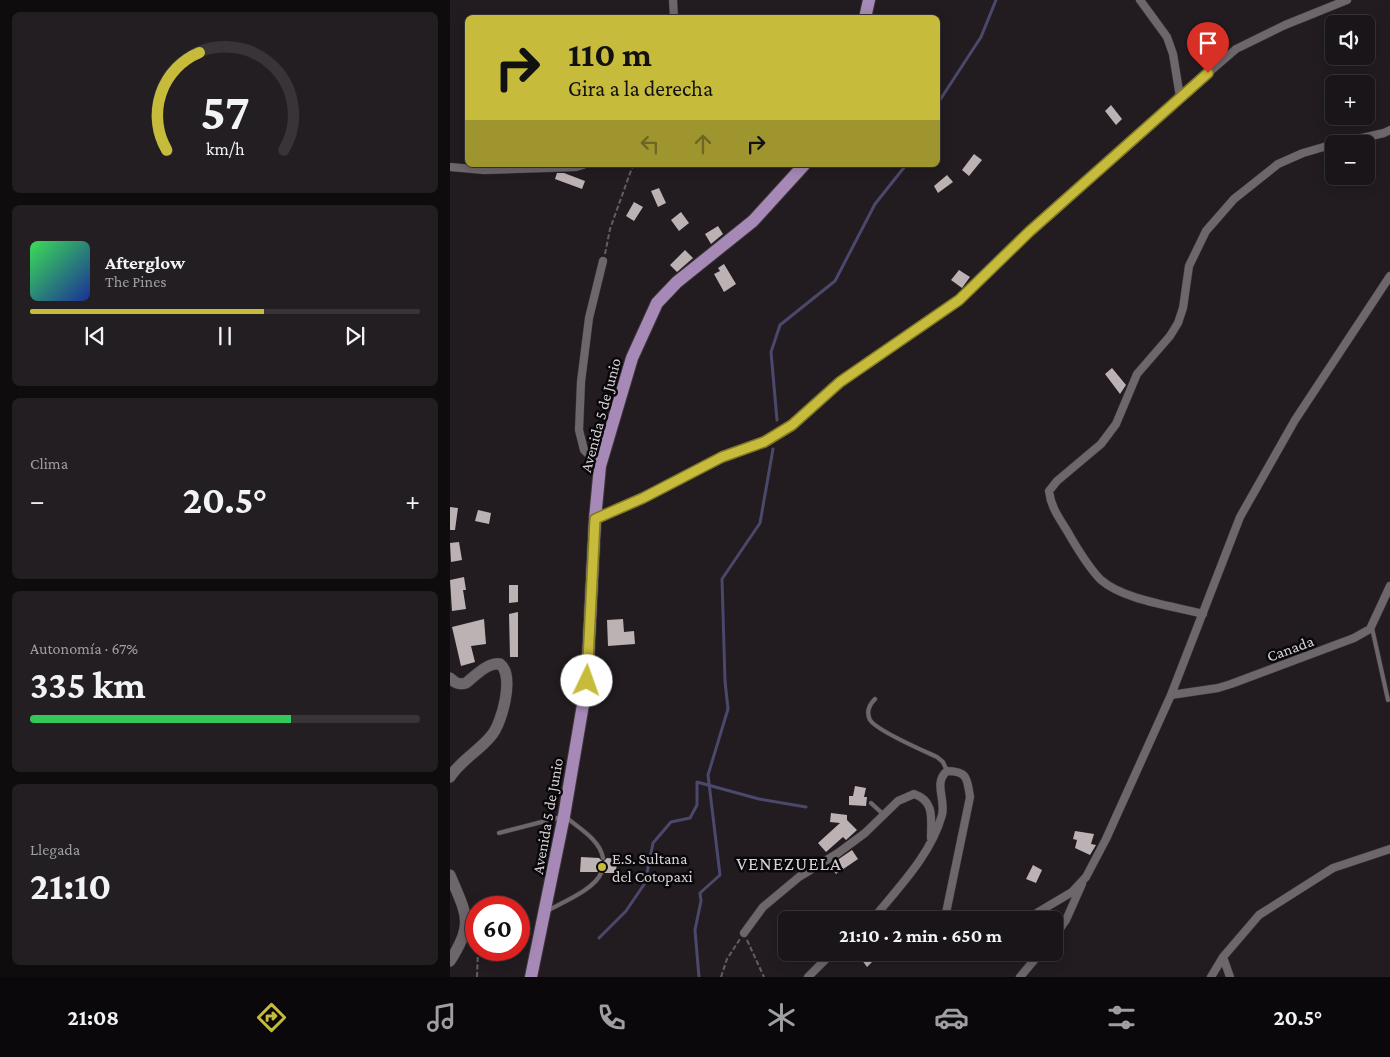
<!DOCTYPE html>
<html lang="es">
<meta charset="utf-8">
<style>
:root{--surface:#1a1518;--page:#231e21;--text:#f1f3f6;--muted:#9f9fa2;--line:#383437;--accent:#c7bb3b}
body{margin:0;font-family:"Crimson Pro",serif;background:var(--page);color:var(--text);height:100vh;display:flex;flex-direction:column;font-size:19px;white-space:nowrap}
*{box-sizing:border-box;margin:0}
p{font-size:16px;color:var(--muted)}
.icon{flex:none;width:28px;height:28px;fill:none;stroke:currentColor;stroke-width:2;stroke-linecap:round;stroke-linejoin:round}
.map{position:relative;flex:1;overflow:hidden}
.panel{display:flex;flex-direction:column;gap:12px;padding:12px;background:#0e0c0d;width:450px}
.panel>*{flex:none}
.guide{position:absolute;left:15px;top:15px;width:475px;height:152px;border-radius:8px;box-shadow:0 2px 12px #0003,0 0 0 1px var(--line);background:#c7bb3b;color:#111;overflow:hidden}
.fabs{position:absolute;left:875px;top:15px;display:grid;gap:10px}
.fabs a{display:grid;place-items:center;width:50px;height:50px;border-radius:8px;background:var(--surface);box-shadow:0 2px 12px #0003,0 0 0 1px var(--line);font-size:25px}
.speed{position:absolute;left:15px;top:896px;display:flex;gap:10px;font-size:25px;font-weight:700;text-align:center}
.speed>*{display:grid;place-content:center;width:65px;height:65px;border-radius:50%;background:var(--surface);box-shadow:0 2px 12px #0003,0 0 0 1px var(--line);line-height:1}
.speed .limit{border:8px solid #d22;background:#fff;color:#111}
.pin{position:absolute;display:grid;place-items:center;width:42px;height:42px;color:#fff;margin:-51px -21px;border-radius:50% 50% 50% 0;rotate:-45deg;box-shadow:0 0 5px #0007}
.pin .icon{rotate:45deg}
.me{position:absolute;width:55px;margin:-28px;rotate:3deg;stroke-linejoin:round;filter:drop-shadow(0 0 4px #0008)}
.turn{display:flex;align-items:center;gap:18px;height:105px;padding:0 20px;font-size:22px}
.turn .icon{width:65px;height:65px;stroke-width:2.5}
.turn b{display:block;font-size:35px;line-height:42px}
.lanes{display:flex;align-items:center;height:48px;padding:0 20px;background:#0003;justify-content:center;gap:25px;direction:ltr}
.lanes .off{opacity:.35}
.big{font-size:38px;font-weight:700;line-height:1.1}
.panel .widget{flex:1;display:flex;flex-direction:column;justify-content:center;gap:8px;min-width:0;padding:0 18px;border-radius:8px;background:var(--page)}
.panel .dial{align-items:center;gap:0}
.dial svg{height:130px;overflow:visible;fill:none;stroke:var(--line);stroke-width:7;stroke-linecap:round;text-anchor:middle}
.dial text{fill:var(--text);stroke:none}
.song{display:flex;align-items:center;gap:15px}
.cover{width:60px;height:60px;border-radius:8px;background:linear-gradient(135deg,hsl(130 70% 55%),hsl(230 70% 35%))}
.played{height:5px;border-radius:2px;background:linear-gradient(90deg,var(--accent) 60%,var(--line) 60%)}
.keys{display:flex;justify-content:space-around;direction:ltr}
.heat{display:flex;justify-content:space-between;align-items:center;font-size:28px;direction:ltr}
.charge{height:8px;border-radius:4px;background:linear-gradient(90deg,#34c759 67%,var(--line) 0)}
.trip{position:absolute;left:328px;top:911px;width:285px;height:50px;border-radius:8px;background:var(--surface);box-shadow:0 2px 12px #0003,0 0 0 1px var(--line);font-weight:700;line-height:50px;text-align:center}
.dock{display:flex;height:80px;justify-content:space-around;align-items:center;background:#0a080a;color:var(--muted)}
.dock .icon{width:35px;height:35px}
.dock .selected{color:var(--accent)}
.dock b{font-size:22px;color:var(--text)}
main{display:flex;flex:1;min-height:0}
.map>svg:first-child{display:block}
</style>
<main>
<section class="panel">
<div class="widget dial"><svg viewBox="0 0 100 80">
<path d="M14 69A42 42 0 1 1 86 69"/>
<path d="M14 69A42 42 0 0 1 34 9" stroke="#c7bb3b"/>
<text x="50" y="56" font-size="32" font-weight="700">57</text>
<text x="50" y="72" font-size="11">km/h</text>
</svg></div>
<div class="widget">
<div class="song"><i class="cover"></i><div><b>Afterglow</b><p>The Pines</p></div></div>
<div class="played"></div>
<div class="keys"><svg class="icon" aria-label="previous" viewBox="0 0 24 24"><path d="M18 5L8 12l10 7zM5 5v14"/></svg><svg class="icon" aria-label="pause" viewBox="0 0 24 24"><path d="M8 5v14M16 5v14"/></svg><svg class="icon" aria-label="next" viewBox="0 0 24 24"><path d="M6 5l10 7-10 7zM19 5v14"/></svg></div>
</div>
<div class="widget"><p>Clima</p>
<div class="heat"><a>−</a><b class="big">20.5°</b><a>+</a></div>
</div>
<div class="widget"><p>Autonomía · 67%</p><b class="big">335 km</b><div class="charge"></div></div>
<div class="widget"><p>Llegada</p><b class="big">21:10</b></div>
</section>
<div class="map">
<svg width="940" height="977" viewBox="0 0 940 977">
<rect width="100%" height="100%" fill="#221c20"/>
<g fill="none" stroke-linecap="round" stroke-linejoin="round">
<!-- stream -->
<path stroke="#4b486b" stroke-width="3" d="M488,103l43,-66 15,-37
M327,420l-6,-68 9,-27 55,-44 40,-77 31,-39
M149,938l27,-27 19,-28 8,-40 18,-21 19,-4 7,-13v-23l62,17 47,8
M249,977l-4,-47 6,-29 -1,-8 20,-18 -12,-100 20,-66 -3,-28 -3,-102 38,-56 13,-74"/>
</g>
<!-- building -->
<path fill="#bcb2b4" d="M661,105l11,14 -6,6 -11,-14z
M524,154l8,6 -13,16 -7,-6z
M107,173h7l21,8 -3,8 -27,-10z
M497,175l6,7 -15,11 -4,-7z
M209,188l7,15 -8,4 -7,-16z
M184,202l9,5 -9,14 -8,-5z
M231,212l8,11 -10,8 -8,-11z
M268,226l5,8 -12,10 -6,-10z
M235,250l8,8 -16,14 -7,-7z
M274,264l12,20 -12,8 -10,-18 6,-3 -2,-3z
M509,270l11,7 -8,11 -11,-8z
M662,368l14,17 -6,9 -15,-20z
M0,507l8,1 -3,22h-5z
M28,510l13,3 -2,11 -14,-3z
M9,542l3,18 -11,2 -1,-19z
M14,577l2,13h-3l3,19 -14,2 -2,-31z
M59,585h9v17l-9,1z
M68,612v45h-8l-1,-43z
M34,619l2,25 -15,2 4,16 -14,4 -9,-39z
M173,619l1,13 10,-1 1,13 -27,2 -1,-26z
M405,786l11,2 -2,9h3l-1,9 -17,-1v-9h4z
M381,813l16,2v5l10,10 -11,10 -3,-3 -17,15 -8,-9 22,-20 -10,-1z
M625,831l19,3 -3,10 5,1 -6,10 -15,-7 2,-8 -4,-1z
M402,850l6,9 -22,15 -6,-9z
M131,857l18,1 4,4 4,-4 10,1 -1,14h-11l-4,-4 -4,3h-17z
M583,865l9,5 -6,13 -10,-4z
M406,952h26l-15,15z"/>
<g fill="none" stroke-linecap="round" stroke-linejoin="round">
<defs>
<path id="lane" d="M922,628l16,72
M425,699c-6,6 -9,13 -5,21 7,11 54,31 67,37l6,5 4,9
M421,803l13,12
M117,818c13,11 33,22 36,40
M49,833l62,-16
M97,911c16,-9 48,-22 54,-38"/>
<path id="street" d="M223,0l1,18
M690,0l27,37 6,17 7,43
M885,144l49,-11 6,-3
M0,167l34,3 92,-3 7,-2
M150,466l-16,-16 -5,-20 2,-48 8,-64 14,-57
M145,519l48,-21 79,-41 42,-15 28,-17 48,-43 119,-82 70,-68 151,-135 56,-48 49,-24 62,-25
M753,614c-30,-8 -79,-14 -102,-34 -13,-13 -22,-29 -31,-44 -9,-16 -19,-27 -21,-45l8,-10 44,-37 15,-20 21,-50 33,-38 8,-13 5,-15 6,-42 17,-35 28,-32 44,-35 25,-11 31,-9
M721,695l47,-7 13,-4 123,-46 16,-9 20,-43
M422,920c26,-32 59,-65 70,-105 4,-16 -9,-32 5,-44 21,0 20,8 23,26l-24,116 1,7
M575,920l47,-28 14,-15 20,-38 65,-144 69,-178 55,-97 95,-144
M294,933l19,-26 36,-30 39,-24 27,-20 33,-32 16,-7c21,7 17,25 17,44
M604,937l12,-17 16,-36
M773,957l7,20
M358,977l25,-25
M570,977l21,-25
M761,977l12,-20 36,-42 74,-47 57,-19"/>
<path id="secondary" d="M0,678c5,5 9,7 16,5 9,-7 22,-21 34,-19 15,11 2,60 -9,72 -12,15 -30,24 -41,41
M0,875c16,39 25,48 0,86"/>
<path id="primary" d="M415,18l4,-18
M81,977l33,-161 23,-135 8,-162 5,-53 32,-108 25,-55 20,-21 76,-61 51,-56"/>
</defs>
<!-- lane casing -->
<use href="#lane" stroke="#3c373b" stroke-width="5"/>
<!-- street casing -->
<use href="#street" stroke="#3c373b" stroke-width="9"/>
<!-- secondary casing -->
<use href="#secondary" stroke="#3c373b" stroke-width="12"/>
<!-- primary casing -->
<use href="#primary" stroke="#3c373b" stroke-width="14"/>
<!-- path -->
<path stroke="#645e62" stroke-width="2" stroke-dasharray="5 2.5" stroke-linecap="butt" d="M155,254l5,-25 23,-64
M297,940l17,37
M27,977l1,-27
M271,977l6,-18 13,-20"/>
<!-- lane -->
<use href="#lane" stroke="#6d666b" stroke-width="4"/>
<!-- street -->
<use href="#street" stroke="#6d666b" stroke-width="8"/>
<!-- secondary -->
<use href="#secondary" stroke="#6d666b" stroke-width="11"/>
<!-- primary -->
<use href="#primary" stroke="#a789b7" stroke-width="12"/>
</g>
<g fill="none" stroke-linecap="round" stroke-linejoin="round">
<defs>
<path id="route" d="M137,681l8,-162 48,-21 79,-41 42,-15 28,-17 48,-43 119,-82 70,-68 179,-159"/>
</defs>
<!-- route casing -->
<use href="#route" stroke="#817a26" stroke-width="12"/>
<!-- route -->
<use href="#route" stroke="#c7bb3b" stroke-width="9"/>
</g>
<!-- markers -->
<circle fill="#c7bb3b" stroke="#090709" stroke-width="2" cx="152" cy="867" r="5"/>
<g text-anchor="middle" stroke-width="5" stroke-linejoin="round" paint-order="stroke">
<!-- street labels -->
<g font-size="16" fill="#d6d2d5" stroke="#090709">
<text transform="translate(150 415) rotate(-75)" y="6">Avenida 5 de Junio</text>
<text transform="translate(840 648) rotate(-20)" y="6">Canada</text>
<text transform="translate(97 816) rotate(-80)" y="6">Avenida 5 de Junio</text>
</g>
<!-- poi labels -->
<g font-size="16" fill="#d6d2d5" stroke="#090709" text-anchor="start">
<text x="162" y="864">E.S. Sultana<tspan x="162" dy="18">del Cotopaxi</tspan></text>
</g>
<!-- quarter labels -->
<g font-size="19" letter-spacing="1" fill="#d6d2d5" stroke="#090709">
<text x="339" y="870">VENEZUELA</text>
</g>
</g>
</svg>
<div class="fabs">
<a><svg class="icon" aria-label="sound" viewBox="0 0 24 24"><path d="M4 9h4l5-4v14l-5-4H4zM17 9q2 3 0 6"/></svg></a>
<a>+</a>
<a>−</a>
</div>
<div class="speed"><div class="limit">60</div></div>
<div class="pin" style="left:758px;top:73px;background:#d93025"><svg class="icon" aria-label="arrive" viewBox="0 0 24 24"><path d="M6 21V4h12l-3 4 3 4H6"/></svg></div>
<svg class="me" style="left:137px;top:681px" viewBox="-20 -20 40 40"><circle r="19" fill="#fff"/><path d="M0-13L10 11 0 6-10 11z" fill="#c7bb3b"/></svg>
<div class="trip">21:10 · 2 min · 650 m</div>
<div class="guide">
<div class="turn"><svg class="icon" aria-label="right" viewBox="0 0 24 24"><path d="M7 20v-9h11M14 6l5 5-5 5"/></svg><div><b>110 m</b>Gira a la derecha</div></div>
<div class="lanes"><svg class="icon off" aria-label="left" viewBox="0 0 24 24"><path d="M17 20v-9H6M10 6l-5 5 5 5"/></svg><svg class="icon off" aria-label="ahead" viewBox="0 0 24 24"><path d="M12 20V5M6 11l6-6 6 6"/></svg><svg class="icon" aria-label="right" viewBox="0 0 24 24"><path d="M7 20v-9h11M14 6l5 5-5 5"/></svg></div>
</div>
</div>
</main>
<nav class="dock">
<b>21:08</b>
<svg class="icon selected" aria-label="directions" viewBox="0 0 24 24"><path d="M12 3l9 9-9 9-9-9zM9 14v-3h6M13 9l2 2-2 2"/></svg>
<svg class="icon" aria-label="music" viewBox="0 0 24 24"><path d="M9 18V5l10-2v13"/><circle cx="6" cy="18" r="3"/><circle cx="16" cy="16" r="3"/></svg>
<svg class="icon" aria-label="phone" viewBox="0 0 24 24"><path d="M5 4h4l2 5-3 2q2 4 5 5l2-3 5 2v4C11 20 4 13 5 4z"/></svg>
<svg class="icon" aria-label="climate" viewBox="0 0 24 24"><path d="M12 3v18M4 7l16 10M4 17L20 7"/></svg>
<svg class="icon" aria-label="car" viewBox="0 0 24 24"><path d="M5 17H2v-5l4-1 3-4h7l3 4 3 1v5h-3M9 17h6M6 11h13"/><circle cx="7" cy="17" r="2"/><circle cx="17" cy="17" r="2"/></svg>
<svg class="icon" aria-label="filters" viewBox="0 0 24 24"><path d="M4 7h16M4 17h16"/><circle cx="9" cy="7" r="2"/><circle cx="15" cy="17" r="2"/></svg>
<b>20.5°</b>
</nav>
